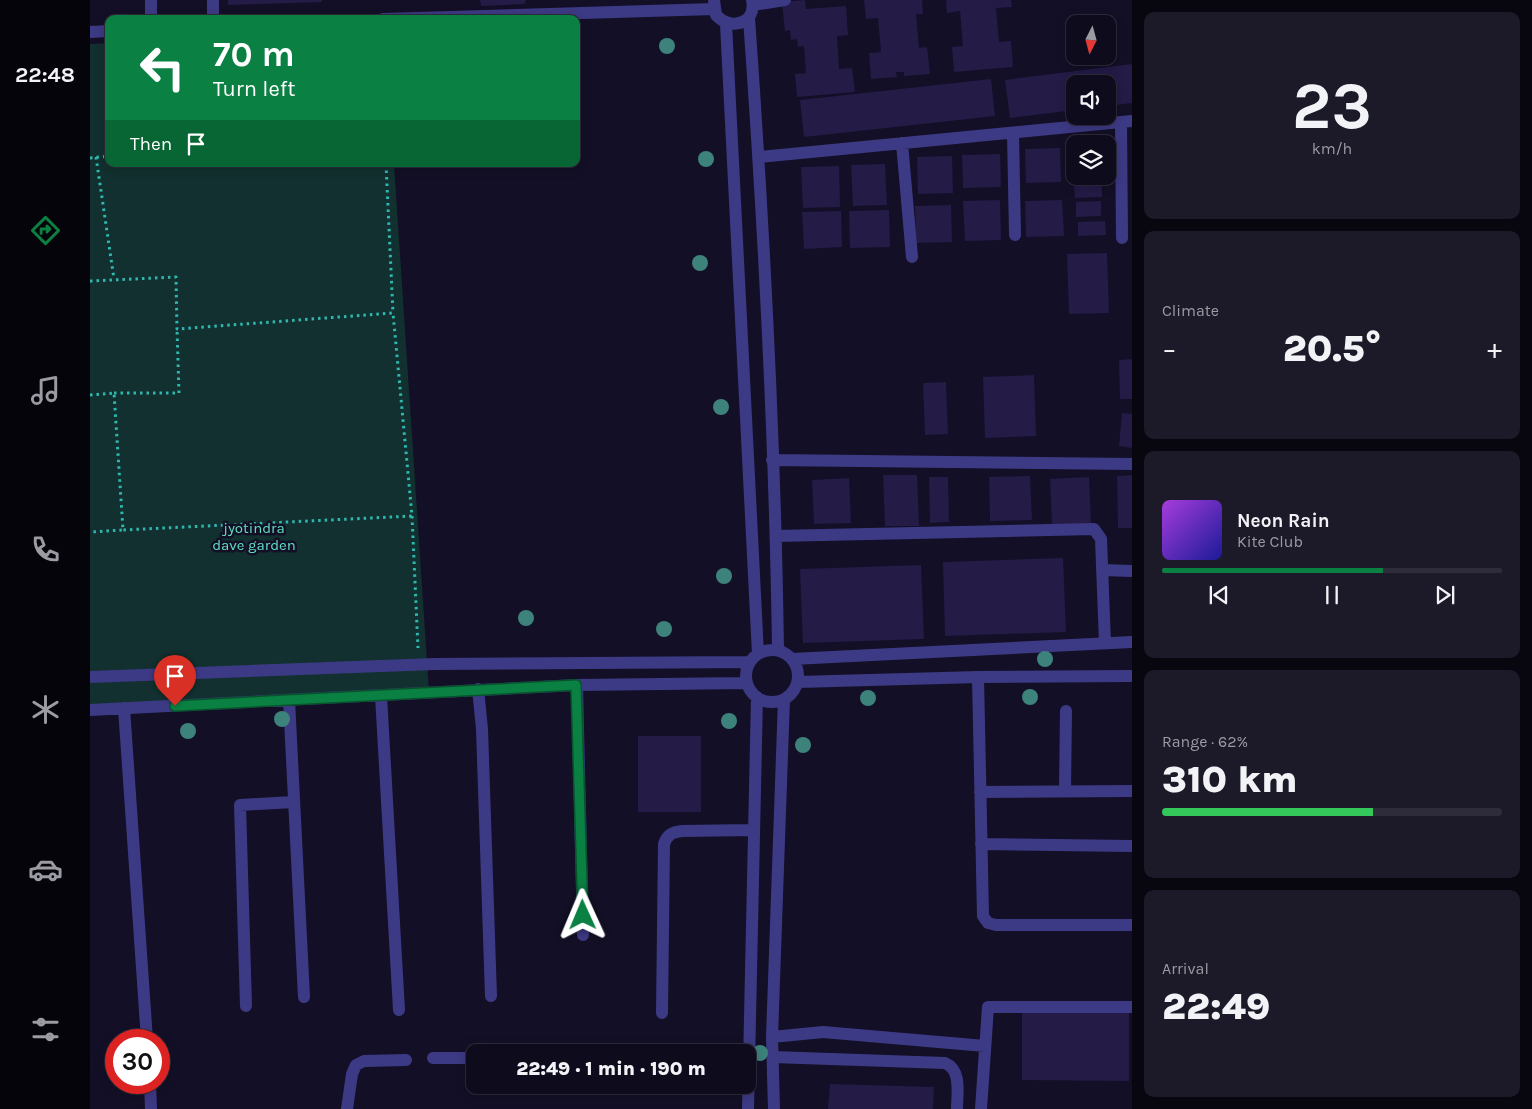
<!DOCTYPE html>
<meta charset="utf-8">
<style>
:root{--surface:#0e0b1c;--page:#1c1929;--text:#f1f3f6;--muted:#9b9ba3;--line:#2e2b3b;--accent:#0b8043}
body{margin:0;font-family:Karla,sans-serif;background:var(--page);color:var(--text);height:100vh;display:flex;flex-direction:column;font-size:19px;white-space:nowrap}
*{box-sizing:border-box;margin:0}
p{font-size:16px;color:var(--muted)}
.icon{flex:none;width:28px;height:28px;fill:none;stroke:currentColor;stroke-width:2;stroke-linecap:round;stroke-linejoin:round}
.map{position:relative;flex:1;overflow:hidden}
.side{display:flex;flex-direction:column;gap:12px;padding:12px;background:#08060f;width:400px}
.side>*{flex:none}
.hud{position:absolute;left:15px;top:15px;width:475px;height:152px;border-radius:10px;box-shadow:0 2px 12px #0003,0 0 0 1px var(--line);background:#0b8043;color:#fff;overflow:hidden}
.needle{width:32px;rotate:186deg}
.tools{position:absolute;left:976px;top:15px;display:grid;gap:10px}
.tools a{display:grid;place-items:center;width:50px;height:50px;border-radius:10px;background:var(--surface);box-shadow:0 2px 12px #0003,0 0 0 1px var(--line);font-size:25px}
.speed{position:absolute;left:15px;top:1029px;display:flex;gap:10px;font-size:25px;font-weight:700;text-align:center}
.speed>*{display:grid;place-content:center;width:65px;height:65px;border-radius:50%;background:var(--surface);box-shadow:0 2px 12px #0003,0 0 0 1px var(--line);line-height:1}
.speed .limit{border:8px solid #d22;background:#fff;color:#111}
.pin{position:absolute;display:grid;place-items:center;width:42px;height:42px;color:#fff;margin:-51px -21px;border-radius:50% 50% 50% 0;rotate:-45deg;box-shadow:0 0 5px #0007}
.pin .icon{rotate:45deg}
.me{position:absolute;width:55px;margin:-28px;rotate:359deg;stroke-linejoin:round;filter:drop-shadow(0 0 4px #0008)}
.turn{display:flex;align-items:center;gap:18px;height:105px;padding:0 25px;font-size:22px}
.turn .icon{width:65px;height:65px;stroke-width:2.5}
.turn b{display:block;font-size:35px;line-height:42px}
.then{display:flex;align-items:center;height:48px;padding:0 25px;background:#0003;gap:10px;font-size:19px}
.big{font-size:38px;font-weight:800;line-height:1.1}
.side .widget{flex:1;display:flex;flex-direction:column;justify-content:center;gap:8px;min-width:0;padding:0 18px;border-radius:10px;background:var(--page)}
.side .dial{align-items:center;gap:0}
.dial b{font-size:65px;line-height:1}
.song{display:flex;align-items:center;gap:15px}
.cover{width:60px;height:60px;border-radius:8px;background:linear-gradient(135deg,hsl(280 70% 55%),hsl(240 70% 35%))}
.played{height:5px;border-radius:2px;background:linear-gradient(90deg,var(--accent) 65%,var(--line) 65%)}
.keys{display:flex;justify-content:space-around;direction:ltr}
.heat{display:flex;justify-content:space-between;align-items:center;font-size:28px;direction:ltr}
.charge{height:8px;border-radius:4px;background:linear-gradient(90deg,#34c759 62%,var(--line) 0)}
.trip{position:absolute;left:376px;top:1044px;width:290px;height:50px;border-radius:10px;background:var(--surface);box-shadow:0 2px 12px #0003,0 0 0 1px var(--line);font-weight:800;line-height:50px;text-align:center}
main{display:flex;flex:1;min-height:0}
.menu{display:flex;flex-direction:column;width:90px;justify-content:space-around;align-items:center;background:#06040b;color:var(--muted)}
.menu .icon{width:35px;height:35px}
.menu .current{color:var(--accent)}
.menu b{font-size:22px;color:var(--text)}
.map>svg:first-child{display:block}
</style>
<main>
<nav class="menu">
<b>22:48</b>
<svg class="icon current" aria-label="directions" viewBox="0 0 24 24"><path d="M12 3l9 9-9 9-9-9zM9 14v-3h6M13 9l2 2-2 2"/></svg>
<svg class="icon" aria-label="music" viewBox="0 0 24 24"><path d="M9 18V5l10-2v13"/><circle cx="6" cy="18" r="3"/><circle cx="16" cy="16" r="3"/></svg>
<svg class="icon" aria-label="phone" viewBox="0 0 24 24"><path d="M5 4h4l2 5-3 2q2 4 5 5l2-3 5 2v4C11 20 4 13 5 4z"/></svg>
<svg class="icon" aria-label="climate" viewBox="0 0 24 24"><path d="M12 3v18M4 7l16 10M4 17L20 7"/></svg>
<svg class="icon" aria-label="car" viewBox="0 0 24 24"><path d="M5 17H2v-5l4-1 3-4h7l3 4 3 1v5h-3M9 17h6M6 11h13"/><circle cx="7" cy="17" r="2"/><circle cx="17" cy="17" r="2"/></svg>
<svg class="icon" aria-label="filters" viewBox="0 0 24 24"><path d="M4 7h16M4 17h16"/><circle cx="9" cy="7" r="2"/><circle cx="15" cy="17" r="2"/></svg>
</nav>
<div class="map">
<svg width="1042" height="1109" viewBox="0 0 1042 1109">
<rect width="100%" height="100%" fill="#130f26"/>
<!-- green -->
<path fill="#12302f" d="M19,43v121h285l35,528 -339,15v-663z"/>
<!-- building -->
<path fill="#241b47" d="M138,0h94v2l-94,3z
M390,0h46l-2,4 -43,2z
M715,0l1,9 40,-3 2,29 -11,1 2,33 13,-1 3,24 -58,5 -2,-23 11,-1 -2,-27 -6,1 -1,-8 -6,1 -1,-10 -5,1 -3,-29z
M774,0h58l1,14h-7l3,34 8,-1 3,27 -26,2v-4h-8l1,5 -26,2 -2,-26 12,-1 -3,-34 -12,1z
M856,0h65l1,7 -16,1 3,34 12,-1 2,26 -59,5 -2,-25 11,-1 -3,-35 -13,2z
M1042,64v39l-24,3v-22h-33v26l-65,8 -5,-38z
M901,79l4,37 -191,21 -4,-37z
M970,148l1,34 -35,1 -1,-34z
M910,154l1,33 -38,1 -1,-33z
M862,156l1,37 -35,1 -1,-37z
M795,164l2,41 -34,1 -2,-41z
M749,166l1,41 -37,1 -2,-41z
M986,176h24l1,2 -25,1z
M1012,184v13l-27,1 -1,-13z
M910,200l1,40 -36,1 -2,-40z
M972,200l2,36 -38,1 -1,-36z
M1011,201v15l-25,1v-15z
M861,205l1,37 -36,1 -1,-37z
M799,210l1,37 -40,1 -1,-37z
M751,211l1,36 -38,2 -2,-37z
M1015,221l1,14 -28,1v-14z
M1017,253l2,60 -40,1 -2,-60z
M1042,359v40h-12l-1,-39z
M944,375l2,61 -51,2 -2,-61z
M856,382l2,52 -23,1 -2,-52z
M1032,413l10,1v34l-13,-2z
M793,475h34l2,51h-34z
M1042,475v53h-14l-1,-52z
M940,476l2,44 -42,1 -1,-44z
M839,477h19l1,45 -19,1z
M999,477l2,47 -39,1 -2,-46z
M759,478l2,45 -37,1 -2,-44z
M973,558l3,74 -121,4 -2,-74z
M831,565l3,74 -121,4 -3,-74z
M548,736h63v76h-63z
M932,1011h107v70l-107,-1z
M740,1084l104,3 -1,22h-105z"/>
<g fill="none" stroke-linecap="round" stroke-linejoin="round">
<!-- path -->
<path stroke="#2fb8b0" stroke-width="3" stroke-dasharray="2.5 4" stroke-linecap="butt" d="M6,157l18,122
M0,158l19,-2
M296,164l7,149
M0,281l86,-4 1,52 216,-16 19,203 -289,14
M24,393h65l-2,-64
M0,395l24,-2 9,137 -33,2
M322,516l6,132"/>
<!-- minor -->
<path stroke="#3d3a85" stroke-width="12" d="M61,0v19
M123,0v19
M624,0l2,15c14,16 41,9 36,-15
M663,5l32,-5
M659,18c15,210 26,421 29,632
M293,19l331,-10
M636,24l32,630
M0,32l19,-1
M1031,123l1,115
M923,133l2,102
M812,143l10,114
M669,157l373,-36
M682,460l360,4
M686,536l318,-7 7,10 4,104
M1012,570l30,1
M656 676a26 26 0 1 1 52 0a26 26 0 1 1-52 0Z
M702,659l340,-17
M0,677l345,-13 314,-2
M888,677l5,239 5,7 8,2h136
M708,682l180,-5 154,-1
M487,685l6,250
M388,689l4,40 9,267
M291,696l18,314
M199,700l15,297
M34,708l23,332
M0,710l487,-25 169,-2
M975,790l1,-79
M890,792l152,-1
M891,844l151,2
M156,1006l-6,-201 53,-3
M572,1013l2,-169c3,-9 8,-12 18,-13l70,-1
M682,1037l51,-5 162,14
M621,1052h38
M683,1057l172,6c17,7 12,31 12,46
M343,1058h42
M60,1082l1,27
M257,1109l5,-35 4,-9 8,-4 42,-1
M658,1109l9,-412
M684,1109l-2,-72 12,-338
M891,1109l7,-102h144"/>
</g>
<!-- trees -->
<g fill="#3d827b">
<circle cx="577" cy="46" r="8"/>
<circle cx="616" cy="159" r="8"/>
<circle cx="610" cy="263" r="8"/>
<circle cx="631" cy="407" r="8"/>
<circle cx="634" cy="576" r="8"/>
<circle cx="436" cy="618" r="8"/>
<circle cx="574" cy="629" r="8"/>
<circle cx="955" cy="659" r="8"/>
<circle cx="940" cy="697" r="8"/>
<circle cx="778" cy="698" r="8"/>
<circle cx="192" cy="719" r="8"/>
<circle cx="639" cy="721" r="8"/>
<circle cx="98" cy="731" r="8"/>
<circle cx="713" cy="745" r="8"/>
<circle cx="670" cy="1053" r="8"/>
</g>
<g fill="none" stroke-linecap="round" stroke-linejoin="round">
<defs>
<path id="route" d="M85,706l401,-21 7,230"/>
</defs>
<!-- route casing -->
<use href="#route" stroke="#07532c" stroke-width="12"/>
<!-- route -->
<use href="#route" stroke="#0b8043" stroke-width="9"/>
</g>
<g text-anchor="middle" stroke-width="5" stroke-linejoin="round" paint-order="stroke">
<!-- park labels -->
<g font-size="15" fill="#5fe0c0" stroke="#130f26">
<text x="164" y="533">jyotindra<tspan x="164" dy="17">dave garden</tspan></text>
</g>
</g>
</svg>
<div class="tools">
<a><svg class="needle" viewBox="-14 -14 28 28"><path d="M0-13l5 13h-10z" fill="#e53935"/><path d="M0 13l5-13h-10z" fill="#9b9ba3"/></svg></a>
<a><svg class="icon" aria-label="sound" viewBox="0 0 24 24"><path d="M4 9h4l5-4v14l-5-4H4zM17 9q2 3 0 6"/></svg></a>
<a><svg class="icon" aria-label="layers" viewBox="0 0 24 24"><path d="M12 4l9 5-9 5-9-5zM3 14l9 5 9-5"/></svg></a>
</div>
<div class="speed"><div class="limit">30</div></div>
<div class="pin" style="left:85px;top:706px;background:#d93025"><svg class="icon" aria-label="arrive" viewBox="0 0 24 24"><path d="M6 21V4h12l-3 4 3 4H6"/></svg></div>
<svg class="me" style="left:493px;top:915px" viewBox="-20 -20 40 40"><path d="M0-17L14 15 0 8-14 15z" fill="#0b8043" stroke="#fff" stroke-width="4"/></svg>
<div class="trip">22:49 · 1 min · 190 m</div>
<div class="hud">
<div class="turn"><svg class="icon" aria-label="left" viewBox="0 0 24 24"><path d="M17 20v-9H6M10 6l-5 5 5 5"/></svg><div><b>70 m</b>Turn left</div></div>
<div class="then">Then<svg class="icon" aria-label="arrive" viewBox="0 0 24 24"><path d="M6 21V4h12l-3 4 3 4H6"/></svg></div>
</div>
</div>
<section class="side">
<div class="widget dial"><b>23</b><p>km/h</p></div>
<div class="widget"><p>Climate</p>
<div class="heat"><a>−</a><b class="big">20.5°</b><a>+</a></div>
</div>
<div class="widget">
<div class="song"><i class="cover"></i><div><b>Neon Rain</b><p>Kite Club</p></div></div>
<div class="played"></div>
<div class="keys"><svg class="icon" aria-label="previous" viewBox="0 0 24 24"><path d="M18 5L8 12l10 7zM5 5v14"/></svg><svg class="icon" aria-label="pause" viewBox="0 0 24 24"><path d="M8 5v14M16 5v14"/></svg><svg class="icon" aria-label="next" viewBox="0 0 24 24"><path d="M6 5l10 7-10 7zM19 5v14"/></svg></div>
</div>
<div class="widget"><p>Range · 62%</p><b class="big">310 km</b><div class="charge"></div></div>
<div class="widget"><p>Arrival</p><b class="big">22:49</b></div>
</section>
</main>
